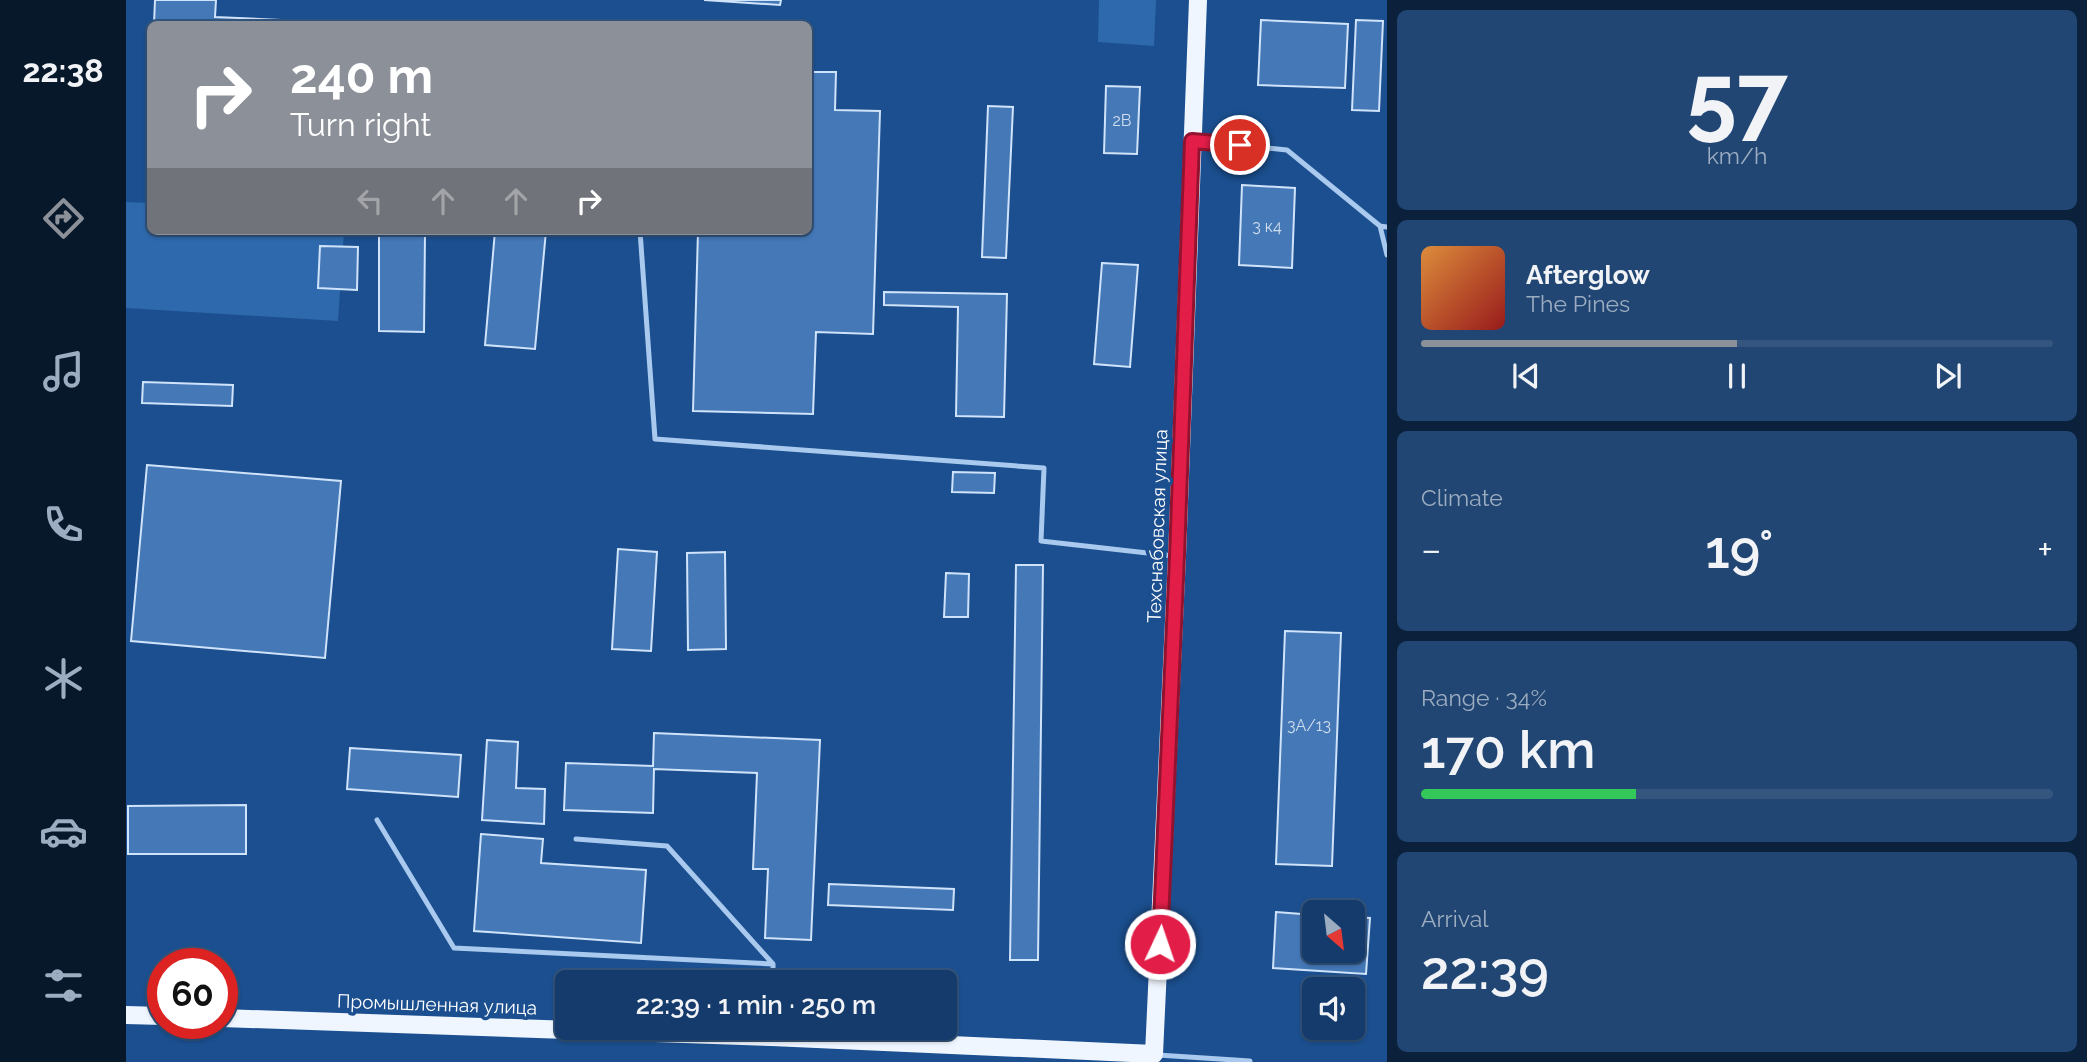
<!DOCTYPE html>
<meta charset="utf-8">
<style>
:root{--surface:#143b6b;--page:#214673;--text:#f1f3f6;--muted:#9dadc1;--line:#33557e;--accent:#8c9099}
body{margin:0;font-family:Raleway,sans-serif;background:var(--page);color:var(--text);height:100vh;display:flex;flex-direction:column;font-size:26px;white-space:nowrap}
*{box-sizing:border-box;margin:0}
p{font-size:23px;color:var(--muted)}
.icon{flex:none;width:38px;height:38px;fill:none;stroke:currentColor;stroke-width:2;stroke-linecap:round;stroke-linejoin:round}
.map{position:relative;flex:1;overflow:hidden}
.side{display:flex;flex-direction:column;gap:10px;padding:10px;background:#0b203b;width:700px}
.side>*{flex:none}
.top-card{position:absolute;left:21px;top:21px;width:665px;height:214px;border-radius:10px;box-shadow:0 2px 5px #0004,0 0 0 2px var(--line);background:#8c9099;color:#fff;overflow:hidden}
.needle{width:46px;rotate:152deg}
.controls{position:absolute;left:1176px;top:900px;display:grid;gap:14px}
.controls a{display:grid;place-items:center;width:63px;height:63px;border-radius:10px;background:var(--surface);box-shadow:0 2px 5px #0004,0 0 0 2px var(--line);font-size:35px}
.speed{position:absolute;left:21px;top:948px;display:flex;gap:14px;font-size:35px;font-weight:700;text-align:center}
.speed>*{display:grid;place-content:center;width:91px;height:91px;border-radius:50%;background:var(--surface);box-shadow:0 2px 5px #0004,0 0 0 2px var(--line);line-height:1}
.speed .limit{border:10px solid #d22;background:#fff;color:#111}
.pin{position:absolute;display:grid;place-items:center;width:60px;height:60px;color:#fff;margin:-30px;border:4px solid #fff;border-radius:50%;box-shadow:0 2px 7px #0007}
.me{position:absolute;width:77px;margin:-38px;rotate:3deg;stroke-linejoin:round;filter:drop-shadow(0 0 5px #0008)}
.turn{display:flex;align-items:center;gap:24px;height:147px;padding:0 28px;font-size:32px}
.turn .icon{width:91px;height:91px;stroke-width:2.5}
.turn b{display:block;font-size:49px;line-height:60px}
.lanes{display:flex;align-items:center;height:66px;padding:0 28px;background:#0003;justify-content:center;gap:35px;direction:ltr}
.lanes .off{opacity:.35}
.big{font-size:52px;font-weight:600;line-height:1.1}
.side .card{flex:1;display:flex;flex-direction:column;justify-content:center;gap:10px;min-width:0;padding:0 24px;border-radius:10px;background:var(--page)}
.side .dial{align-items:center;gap:0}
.dial b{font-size:91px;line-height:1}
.song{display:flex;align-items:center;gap:21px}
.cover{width:84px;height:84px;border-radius:10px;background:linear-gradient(135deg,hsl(30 70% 55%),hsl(0 70% 35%))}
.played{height:7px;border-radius:4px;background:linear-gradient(90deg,var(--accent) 50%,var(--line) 50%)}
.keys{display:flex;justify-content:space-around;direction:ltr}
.heat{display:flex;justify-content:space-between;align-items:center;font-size:38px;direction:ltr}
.charge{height:10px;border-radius:5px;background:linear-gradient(90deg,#34c759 34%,var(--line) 0)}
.trip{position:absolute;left:429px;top:970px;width:402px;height:70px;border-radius:10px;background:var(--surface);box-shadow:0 2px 5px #0004,0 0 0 2px var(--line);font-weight:600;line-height:70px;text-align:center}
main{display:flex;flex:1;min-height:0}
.dock{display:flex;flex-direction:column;width:126px;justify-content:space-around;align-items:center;background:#08182b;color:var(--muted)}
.dock .icon{width:49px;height:49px}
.dock .active{color:var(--accent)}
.dock b{font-size:32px;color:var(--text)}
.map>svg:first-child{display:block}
</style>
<main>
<nav class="dock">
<b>22:38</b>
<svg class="icon active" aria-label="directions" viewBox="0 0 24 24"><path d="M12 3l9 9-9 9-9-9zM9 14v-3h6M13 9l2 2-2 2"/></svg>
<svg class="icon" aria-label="music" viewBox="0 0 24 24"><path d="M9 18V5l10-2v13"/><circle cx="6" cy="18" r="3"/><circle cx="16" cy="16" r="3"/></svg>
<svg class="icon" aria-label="phone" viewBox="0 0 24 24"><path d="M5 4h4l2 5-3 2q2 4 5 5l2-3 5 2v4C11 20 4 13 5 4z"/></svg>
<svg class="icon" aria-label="climate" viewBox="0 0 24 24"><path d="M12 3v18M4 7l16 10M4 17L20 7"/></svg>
<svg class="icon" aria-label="car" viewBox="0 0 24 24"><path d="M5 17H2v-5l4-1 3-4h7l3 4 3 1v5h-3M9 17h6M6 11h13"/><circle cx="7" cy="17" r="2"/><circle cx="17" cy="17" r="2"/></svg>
<svg class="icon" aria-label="filters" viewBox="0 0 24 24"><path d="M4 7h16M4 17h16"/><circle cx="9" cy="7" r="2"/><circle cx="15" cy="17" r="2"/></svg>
</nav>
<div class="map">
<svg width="1261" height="1062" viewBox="0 0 1261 1062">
<rect width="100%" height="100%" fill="#1b4f8f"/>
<!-- green -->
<path fill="#2e69ad" d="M973,0h57l-2,46 -56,-4z
M0,202l24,1v28h194l-6,90 -212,-13z"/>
<!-- building -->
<path fill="#4478b7" stroke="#cfe3fa" stroke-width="2" d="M29,0h61l-1,17 157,7h-218z
M578,0h77l-1,5z
M1135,20l87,4 -3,64 -87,-3z
M1230,20l27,1 -4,90 -27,-1z
M682,72h28l-1,38 45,1 -7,223 -57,-2 -3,82 -120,-3 5,-180h110z
M980,86l34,1 -3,67 -33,-1z
M24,91v79l-3,-1z
M862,106l25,1 -7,151 -24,-1z
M1116,185l53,3 -3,80 -53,-3z
M369,231h51l-11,118 -50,-4z
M253,233l46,1 -1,98 -45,-1z
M194,246l38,1 -1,43 -39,-2z
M976,263l36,2 -8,102 -36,-3z
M758,292l123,2 -3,123 -48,-1 2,-109 -74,-2z
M17,382l90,3 -1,21 -90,-3z
M21,465l194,16 -16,177 -194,-17z
M827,472l42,1 -1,20 -42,-1z
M492,549l39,3 -6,99 -39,-2z
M599,552l1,97 -38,1 -1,-97z
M890,565h27l-5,395h-28z
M820,573l23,1 -1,43h-24z
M1159,631l56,2 -9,233 -56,-2z
M528,733l166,7 -9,200 -46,-2 3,-69h-15l4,-96 -103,-4 -1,44 -89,-3 2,-47 87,3z
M361,740l31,2 -2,46 29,1 -1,35 -62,-4z
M224,748l111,7 -3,42 -111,-8z
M120,805v49h-118v-48z
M355,834l62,5 -2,24 105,7 -5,73 -167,-12z
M703,884l125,5 -1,21 -125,-5z
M1150,912l38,3v35h39v-33l17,1 -4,56 -93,-6z"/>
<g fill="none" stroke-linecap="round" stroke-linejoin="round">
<!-- lane -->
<path stroke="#a9c9ee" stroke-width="5" d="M1071,141l90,9 93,76 7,1
M1254,226l7,29
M514,231l15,208 389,29 -3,73 133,15
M251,820l77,128 319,16
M450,839l91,7 106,118v18
M1032,1055l92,6"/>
<!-- primary -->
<path stroke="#f0f6ff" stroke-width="18" d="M0,1015l37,1
M96,1018l550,19 382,17 23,-498 21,-556"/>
</g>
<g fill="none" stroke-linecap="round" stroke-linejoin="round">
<defs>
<path id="route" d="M1034,944l17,-388 15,-415 48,4"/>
</defs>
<!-- route casing -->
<use href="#route" stroke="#92132f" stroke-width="18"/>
<!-- route -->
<use href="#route" stroke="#e11d48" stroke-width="12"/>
</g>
<g text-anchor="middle" stroke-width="7" stroke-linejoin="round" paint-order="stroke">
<!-- number labels -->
<g font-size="16" fill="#d0dded">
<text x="996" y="126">2В</text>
<text x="1141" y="232">3 к4</text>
<text x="1183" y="731">3А/13</text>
</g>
<!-- street labels -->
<g font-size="19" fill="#fff" stroke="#1b4f8f">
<text transform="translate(1031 526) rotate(-88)" y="7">Техснабовская улица</text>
<text transform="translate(311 1004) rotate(2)" y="7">Промышленная улица</text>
</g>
</g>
</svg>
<div class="controls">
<a><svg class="needle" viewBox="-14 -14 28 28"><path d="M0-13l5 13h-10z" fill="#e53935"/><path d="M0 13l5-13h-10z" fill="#9dadc1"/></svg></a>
<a><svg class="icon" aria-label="sound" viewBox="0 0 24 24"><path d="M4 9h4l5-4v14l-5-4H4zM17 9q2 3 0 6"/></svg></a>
</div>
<div class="speed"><div class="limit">60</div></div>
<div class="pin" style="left:1114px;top:145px;background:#d93025"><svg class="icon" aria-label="arrive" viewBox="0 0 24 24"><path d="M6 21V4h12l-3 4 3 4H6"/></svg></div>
<svg class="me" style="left:1034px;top:944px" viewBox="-20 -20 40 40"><circle r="17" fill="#e11d48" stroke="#fff" stroke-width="3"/><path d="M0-11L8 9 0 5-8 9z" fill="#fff"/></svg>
<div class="trip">22:39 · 1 min · 250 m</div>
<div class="top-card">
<div class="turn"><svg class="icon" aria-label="right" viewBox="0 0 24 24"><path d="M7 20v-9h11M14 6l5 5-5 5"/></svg><div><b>240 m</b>Turn right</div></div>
<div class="lanes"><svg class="icon off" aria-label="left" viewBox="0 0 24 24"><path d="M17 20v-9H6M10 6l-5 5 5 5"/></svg><svg class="icon off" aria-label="ahead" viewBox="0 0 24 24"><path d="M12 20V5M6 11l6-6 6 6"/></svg><svg class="icon off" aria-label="ahead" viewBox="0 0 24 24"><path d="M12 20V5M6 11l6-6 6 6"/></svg><svg class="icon" aria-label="right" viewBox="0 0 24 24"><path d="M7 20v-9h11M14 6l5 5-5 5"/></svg></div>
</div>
</div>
<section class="side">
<div class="card dial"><b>57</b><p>km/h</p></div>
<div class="card">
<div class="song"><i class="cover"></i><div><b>Afterglow</b><p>The Pines</p></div></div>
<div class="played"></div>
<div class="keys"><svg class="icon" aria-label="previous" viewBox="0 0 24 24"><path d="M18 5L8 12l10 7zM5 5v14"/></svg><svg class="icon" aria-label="pause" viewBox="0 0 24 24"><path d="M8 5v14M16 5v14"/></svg><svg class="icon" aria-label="next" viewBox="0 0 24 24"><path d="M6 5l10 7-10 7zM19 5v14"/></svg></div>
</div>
<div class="card"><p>Climate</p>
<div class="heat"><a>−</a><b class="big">19°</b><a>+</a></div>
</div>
<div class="card"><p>Range · 34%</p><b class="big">170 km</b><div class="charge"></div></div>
<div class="card"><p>Arrival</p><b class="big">22:39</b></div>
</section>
</main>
